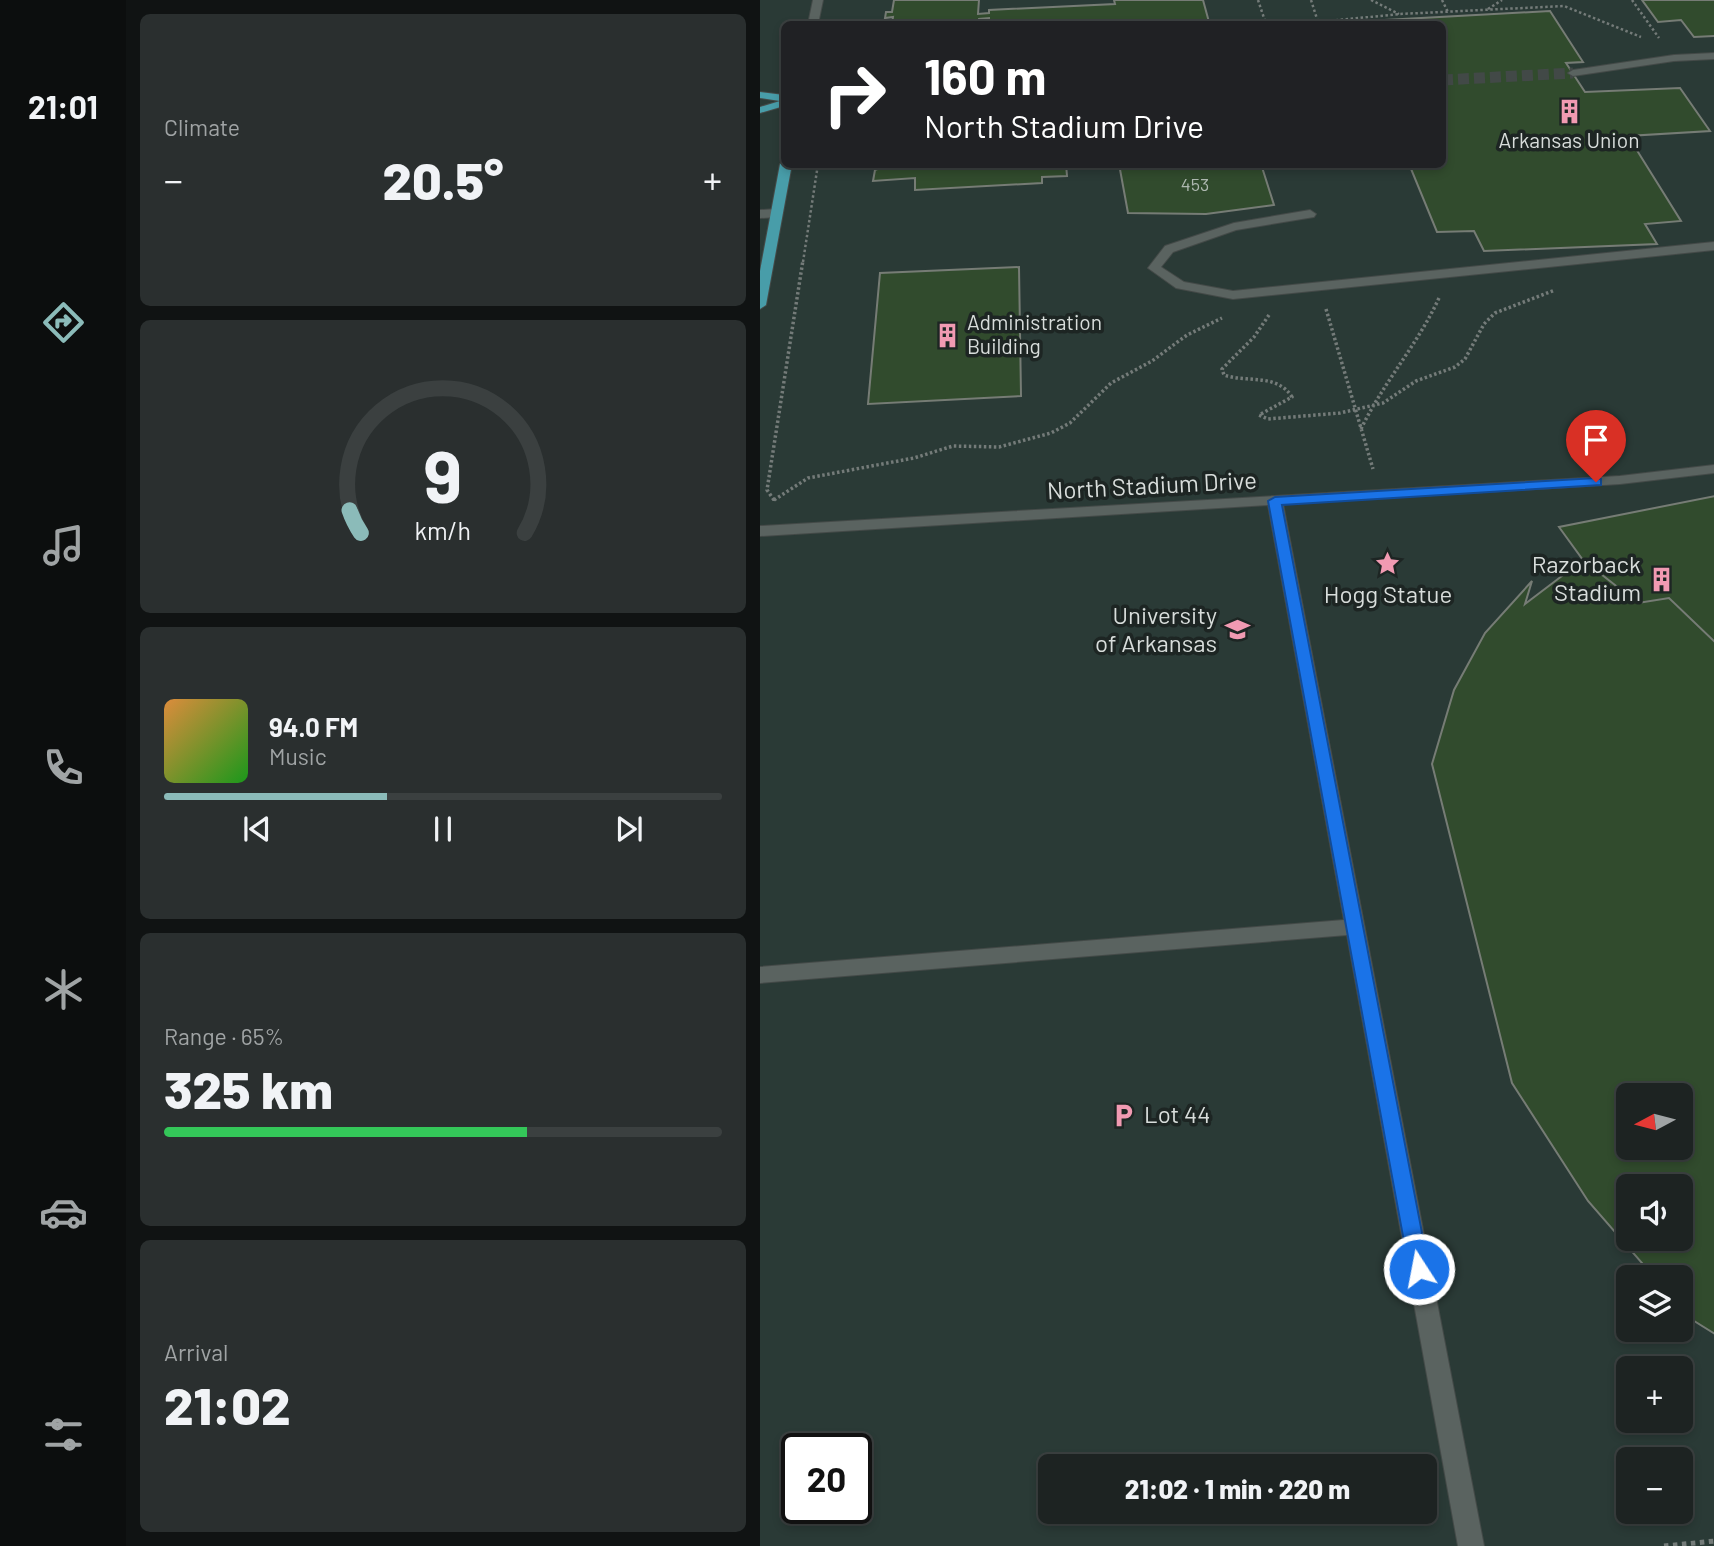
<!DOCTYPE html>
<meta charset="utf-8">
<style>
:root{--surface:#1d2322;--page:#2a2f2f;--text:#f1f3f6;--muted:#a0a4a5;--line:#3b4040;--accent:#8bbbb9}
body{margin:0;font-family:Barlow,sans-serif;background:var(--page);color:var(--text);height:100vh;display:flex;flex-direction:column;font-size:26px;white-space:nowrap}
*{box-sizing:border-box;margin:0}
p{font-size:23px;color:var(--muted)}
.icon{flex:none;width:38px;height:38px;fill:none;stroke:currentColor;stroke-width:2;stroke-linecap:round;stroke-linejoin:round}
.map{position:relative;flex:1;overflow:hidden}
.side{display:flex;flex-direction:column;gap:14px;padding:14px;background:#101313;width:634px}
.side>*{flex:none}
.hud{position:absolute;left:21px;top:21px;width:665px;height:147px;border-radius:10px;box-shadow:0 4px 10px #0003,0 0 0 2px var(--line);background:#202124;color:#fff;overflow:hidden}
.needle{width:46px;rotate:263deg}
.tools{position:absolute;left:856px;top:1083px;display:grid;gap:14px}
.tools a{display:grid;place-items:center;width:77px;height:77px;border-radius:10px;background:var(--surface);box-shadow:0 4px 10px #0003,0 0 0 2px var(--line);font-size:35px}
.speed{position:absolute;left:21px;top:1433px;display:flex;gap:14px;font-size:35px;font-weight:700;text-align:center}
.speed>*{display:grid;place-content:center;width:91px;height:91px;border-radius:50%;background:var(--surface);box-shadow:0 4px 10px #0003,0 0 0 2px var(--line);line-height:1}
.speed .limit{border:4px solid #111;border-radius:10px;background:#fff;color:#111}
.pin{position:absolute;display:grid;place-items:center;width:60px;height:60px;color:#fff;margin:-72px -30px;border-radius:50% 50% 50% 0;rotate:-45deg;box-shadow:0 0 7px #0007}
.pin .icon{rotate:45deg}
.me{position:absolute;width:77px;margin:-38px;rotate:349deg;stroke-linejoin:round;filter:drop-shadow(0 0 5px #0008)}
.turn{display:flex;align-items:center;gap:24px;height:147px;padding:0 28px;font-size:32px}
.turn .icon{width:91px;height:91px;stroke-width:2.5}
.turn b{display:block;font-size:49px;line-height:60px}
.big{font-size:52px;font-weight:800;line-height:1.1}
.side .card{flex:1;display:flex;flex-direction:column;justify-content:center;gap:10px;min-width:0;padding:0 24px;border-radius:10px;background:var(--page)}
.side .dial{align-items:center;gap:0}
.dial svg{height:182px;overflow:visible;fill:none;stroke:var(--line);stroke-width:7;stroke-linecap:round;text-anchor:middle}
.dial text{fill:var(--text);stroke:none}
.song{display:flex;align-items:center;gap:21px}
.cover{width:84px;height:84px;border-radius:10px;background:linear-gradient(135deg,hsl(30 70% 55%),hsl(120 70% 35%))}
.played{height:7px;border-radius:4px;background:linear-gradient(90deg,var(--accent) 40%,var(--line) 40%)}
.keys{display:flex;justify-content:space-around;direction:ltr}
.heat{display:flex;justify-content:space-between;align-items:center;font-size:38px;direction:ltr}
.charge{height:10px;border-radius:5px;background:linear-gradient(90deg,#34c759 65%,var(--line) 0)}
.trip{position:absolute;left:278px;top:1454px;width:399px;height:70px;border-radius:10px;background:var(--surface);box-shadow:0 4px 10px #0003,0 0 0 2px var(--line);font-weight:800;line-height:70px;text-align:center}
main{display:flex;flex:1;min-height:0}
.dock{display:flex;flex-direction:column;width:126px;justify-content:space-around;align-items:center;background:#0c0e0e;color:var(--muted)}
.dock .icon{width:49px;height:49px}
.dock .current{color:var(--accent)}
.dock b{font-size:32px;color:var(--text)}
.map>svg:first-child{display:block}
</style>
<main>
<nav class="dock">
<b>21:01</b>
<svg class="icon current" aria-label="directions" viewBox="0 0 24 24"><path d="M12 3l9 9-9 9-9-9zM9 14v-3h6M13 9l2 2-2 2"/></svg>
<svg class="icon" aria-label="music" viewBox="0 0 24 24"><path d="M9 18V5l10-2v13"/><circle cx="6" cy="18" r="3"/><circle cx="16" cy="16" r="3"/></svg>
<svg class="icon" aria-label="phone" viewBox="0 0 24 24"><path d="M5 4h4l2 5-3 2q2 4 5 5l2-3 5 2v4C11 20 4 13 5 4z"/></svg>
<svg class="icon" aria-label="climate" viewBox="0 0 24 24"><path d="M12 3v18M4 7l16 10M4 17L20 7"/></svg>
<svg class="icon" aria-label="car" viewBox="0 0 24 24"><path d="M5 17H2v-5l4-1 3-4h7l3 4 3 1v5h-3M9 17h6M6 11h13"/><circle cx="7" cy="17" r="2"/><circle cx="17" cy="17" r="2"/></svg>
<svg class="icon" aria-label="filters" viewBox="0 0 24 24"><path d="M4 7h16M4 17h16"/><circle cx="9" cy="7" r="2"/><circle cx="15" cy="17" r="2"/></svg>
</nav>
<section class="side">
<div class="card"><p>Climate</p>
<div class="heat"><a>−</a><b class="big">20.5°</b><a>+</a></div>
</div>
<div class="card dial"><svg viewBox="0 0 100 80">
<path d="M14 69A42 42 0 1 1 86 69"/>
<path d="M14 69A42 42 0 0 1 9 59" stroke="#8bbbb9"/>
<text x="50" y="56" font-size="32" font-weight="700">9</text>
<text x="50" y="72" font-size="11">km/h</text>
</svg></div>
<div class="card">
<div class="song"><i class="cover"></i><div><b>94.0 FM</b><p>Music</p></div></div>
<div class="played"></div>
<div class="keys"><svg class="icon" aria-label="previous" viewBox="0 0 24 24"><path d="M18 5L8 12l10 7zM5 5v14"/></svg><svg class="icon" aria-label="pause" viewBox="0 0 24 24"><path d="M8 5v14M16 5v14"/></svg><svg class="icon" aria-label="next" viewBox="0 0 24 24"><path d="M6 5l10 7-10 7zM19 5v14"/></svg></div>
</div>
<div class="card"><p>Range · 65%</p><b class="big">325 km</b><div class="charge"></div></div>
<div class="card"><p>Arrival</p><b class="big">21:02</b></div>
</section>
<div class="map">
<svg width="955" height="1546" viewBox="0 0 955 1546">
<rect width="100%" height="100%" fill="#272f2d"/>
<!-- built -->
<path fill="#2a3a36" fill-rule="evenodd" d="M0,0h954v1546h-954zM24,24h658v140h-658zM868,1096h52v52h-52zM868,1186h52v53h-52zM868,1278h52v52h-52zM868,1368h52v53h-52zM37,1449h59v59h-59zM868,1460h52v52h-52zM290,1466h375v46h-375z"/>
<!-- building -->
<path fill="#314b2d" stroke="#767c75" stroke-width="2" fill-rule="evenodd" d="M134,0h85l-1,14 11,-1v-3l126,-6 -1,-4h89l6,22 -38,2h-182v-6l-10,1 -1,5h-86l1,-7 -8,1 1,-6h6z
M882,0h73v36l-21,1 -13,-17 -23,2z
M790,11l33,51 -17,1 19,29 95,-4 30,43 -82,5 53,85 -36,3 12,20 -173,7 -10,-20 -37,1 -28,-68h33v-140h-92l-1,-2z
M130,164h176l1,12 -25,1v6l-127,7v-12l-42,3 2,-11z
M359,164h142l13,41 -68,9 -78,-1z
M259,267l2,129 -153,8 12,-131z
M955,496v146l-46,-44 -31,5 -55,-43 -24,-33z
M823,560l55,43 31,-5 46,44v692l-24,-15 -11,-13v-28h-25l-67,-77 -76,-118 -80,-319 22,-74 31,-57 47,-52 -7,23zM868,1096h52v52h-52zM868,1186h52v53h-52z"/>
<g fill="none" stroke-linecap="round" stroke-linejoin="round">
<!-- minor-tunnel -->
<path stroke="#424947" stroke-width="11" stroke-dasharray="11 5" stroke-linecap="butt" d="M682,80l131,-7"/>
<defs>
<path id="minor" d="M53,0h10l-5,24h-10z
M955,53v6l-41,2 -101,15 -5,-3 5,-3 101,-15z
M0,210l17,-1 6,4 -6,4 -17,1z
M550,210l6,4 -2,3 -78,13 -63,22 -12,15 23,15 49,9 482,-49v8l-482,49 -57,-11 -28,-20 17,-22 69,-23z
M955,465v8l-95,11 -337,20 201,1042h-26l-111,-611 -587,48v-16l584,-47 -76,-415 -508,31v-10l860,-50z"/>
<path id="major" d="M0,92l24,3v11l-24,7v-6l20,-6 -20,-3z
M24,161v3h8l-26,141 -6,4v-38l20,-107z"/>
</defs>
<!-- minor casing -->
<use href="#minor" stroke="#444a48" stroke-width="2"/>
<!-- major casing -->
<use href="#major" stroke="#444a48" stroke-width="2"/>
<!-- path-far2 -->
<path stroke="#747b79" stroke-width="2.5" stroke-dasharray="2.5 2.5" stroke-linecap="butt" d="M498,0l8,24
M551,0l7,22
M611,0l28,14
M682,0l6,12
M872,0l27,38
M728,9l14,-9
M559,24l-1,-2 82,-8 164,-8 77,31
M43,262l15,-98"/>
<!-- path-far1 -->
<path stroke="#747b79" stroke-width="3.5" stroke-dasharray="2.5 2.5" stroke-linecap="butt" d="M566,309l47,160
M509,315l-15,22 -32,32 2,6c23,8 53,-2 68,22l-33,18 9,4 72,-6 43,-10 33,-22 39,-14 10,-8 19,-35 11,-11 60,-23
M601,429c22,-46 57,-85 78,-131
M14,500l34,-22 106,-20 39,-12 46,1 52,-14 19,-10 41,-40 41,-22 35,-26 35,-17
M14,500l-7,-10 36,-230"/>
<!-- path -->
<path stroke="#747b79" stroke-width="5" stroke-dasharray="4.5 4.5" stroke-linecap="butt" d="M904,1546l51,-5"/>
<!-- minor -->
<use href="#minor" fill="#5a6360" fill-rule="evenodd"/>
<!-- major -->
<use href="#major" fill="#489da9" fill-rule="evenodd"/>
</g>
<!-- route -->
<path fill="#1a73e8" stroke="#114b97" stroke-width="2" d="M836,478l5,1v6l-319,20 147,764 -3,6 -7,3 -7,-3 -3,-6 -141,-768 7,-4z"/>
<!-- icons -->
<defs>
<symbol id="building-bare" viewBox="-9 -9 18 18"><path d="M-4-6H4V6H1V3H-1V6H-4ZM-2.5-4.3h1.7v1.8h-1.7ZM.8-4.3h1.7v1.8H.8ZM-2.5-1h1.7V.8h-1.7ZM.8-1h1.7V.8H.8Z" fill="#f19ab2" stroke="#1d2523" stroke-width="2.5" paint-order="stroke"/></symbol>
<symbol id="sight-bare" viewBox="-9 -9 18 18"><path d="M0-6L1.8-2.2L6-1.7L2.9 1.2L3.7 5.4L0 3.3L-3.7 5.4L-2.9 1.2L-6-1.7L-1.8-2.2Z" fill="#f19ab2" stroke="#1d2523" stroke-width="2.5" paint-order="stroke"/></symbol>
<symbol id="university-bare" viewBox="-9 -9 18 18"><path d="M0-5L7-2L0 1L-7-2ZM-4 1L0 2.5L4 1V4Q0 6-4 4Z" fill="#f19ab2" stroke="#1d2523" stroke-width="2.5" paint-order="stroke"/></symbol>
<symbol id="parking-bare" viewBox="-9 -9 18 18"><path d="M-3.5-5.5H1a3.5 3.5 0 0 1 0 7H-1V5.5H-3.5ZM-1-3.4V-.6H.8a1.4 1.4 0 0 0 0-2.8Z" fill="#f19ab2" stroke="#1d2523" stroke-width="2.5" paint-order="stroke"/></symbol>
</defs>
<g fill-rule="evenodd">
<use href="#building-bare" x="792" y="94" width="35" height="35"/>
<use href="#building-bare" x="170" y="318" width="35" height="35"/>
<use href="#sight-bare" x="610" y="546" width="35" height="35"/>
<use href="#building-bare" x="884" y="562" width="35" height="35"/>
<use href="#university-bare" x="460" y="612" width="35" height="35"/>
<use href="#parking-bare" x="346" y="1098" width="35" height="35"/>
</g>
<g text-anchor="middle" stroke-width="7" stroke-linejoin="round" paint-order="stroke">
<!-- far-number labels -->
<g font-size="18" fill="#aeb8b0">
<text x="435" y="191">453</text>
</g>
<!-- far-poi labels -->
<g font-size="21" fill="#d8dddb" stroke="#1d2523">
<text x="809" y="148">Arkansas Union</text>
<text x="207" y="330" text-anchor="start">Administration<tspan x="207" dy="24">Building</tspan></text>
</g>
<!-- street labels -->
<g font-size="24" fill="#d8dddb" stroke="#1d2523">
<text transform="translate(392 486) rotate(-3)" y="8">North Stadium Drive</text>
</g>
<!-- poi labels -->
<g font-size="24" fill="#d8dddb" stroke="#1d2523" text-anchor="end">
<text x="881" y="573">Razorback<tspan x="881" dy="28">Stadium</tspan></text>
<text x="628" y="603" text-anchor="middle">Hogg Statue</text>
<text x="457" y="624">University<tspan x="457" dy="28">of Arkansas</tspan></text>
<text x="384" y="1123" text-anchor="start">Lot 44</text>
</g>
</g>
</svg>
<div class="tools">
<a><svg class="needle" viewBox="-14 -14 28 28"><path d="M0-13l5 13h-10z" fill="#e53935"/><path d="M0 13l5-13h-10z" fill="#a0a4a5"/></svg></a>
<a><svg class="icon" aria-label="sound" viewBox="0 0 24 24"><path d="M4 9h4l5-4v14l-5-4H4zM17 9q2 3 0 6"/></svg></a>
<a><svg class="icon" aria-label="layers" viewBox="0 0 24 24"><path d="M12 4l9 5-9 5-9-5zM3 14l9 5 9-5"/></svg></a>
<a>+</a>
<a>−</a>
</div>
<div class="speed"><div class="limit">20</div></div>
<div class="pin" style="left:836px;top:482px;background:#d93025"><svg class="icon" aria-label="arrive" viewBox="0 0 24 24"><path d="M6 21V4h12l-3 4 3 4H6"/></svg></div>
<svg class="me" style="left:659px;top:1269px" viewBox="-20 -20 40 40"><circle r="17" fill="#1a73e8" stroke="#fff" stroke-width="3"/><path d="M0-11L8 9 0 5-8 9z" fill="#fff"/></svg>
<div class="trip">21:02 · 1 min · 220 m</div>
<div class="hud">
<div class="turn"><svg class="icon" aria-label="right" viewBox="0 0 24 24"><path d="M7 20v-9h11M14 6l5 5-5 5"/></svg><div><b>160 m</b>North Stadium Drive</div></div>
</div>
</div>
</main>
